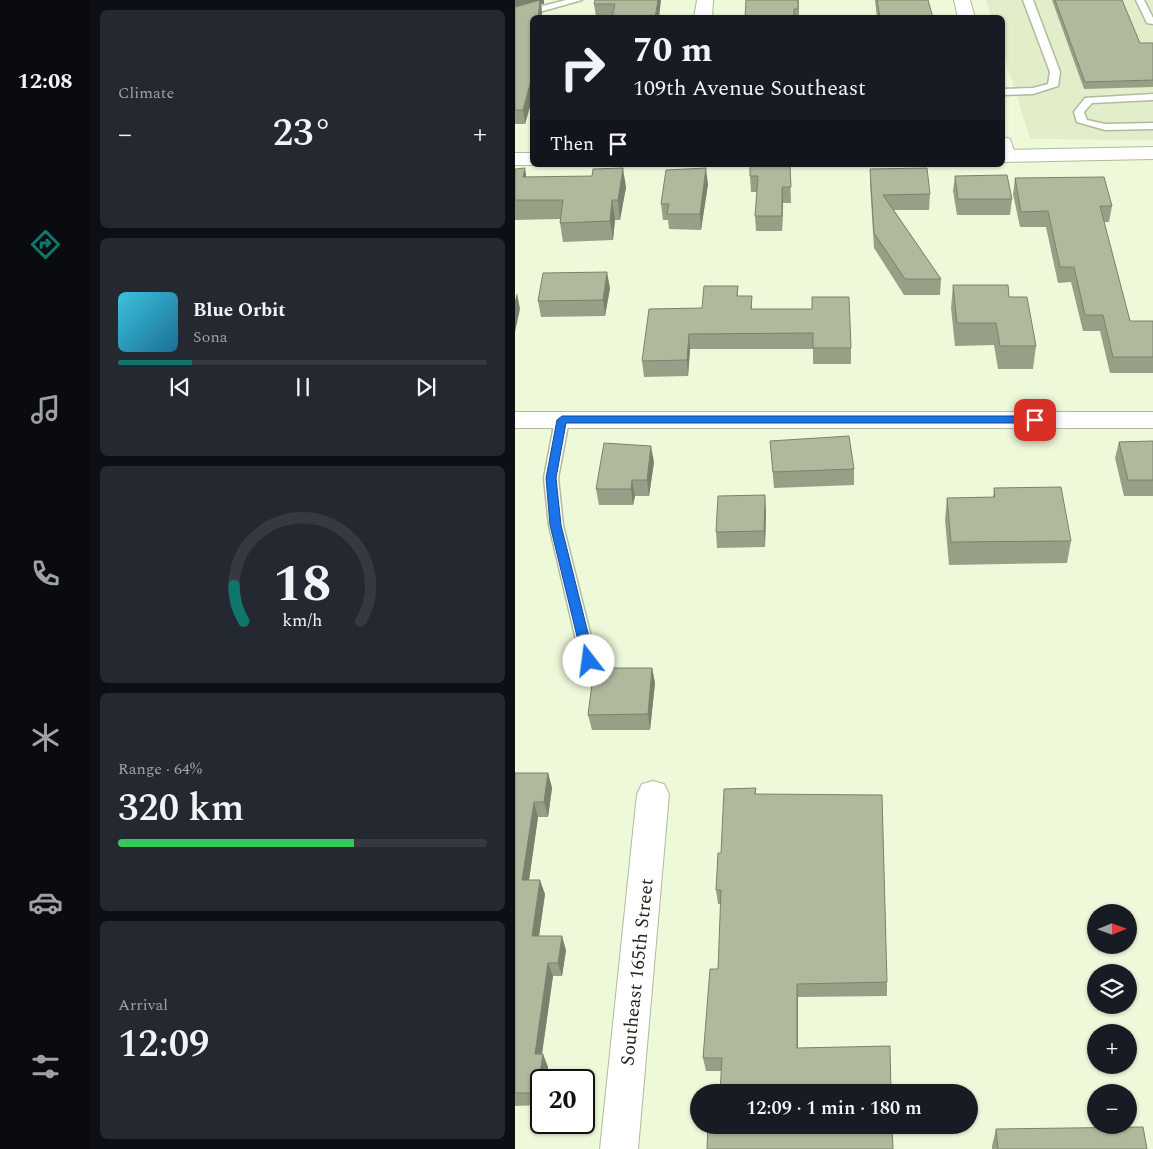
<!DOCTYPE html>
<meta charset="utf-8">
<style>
:root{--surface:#171b24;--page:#242831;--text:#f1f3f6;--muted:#9ea1a6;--line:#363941;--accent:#0f766e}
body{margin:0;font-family:Spectral,serif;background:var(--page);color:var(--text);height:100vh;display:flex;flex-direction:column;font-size:19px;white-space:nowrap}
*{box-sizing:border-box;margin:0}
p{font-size:16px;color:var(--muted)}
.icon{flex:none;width:28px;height:28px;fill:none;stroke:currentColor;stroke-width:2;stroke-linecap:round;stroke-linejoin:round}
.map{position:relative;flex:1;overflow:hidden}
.drawer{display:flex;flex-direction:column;gap:10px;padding:10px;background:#0d0f14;width:425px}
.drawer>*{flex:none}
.hud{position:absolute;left:15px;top:15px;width:475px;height:152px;border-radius:8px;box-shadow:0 1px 4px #0004;background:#171b24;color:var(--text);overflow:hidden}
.needle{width:32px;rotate:89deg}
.fabs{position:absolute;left:572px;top:904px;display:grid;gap:10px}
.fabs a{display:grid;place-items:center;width:50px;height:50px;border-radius:50%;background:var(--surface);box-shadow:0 1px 4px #0004;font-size:25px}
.speed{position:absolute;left:15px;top:1069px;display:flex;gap:10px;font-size:25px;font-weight:700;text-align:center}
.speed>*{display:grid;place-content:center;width:65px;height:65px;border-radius:50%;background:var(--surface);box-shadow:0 1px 4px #0004;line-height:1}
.speed .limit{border:2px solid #111;border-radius:8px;background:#fff;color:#111}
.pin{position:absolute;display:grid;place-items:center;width:42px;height:42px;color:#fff;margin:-21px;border-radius:10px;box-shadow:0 2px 8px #0006}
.me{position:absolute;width:55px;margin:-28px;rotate:345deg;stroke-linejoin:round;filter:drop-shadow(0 0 4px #0008)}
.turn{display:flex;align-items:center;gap:18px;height:105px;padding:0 20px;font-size:22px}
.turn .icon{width:65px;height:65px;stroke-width:2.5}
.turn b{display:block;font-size:35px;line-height:42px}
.then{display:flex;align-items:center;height:48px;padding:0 20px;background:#0003;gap:10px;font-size:19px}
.big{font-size:38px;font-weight:600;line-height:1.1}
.drawer .tile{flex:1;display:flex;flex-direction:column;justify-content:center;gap:8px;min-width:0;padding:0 18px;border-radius:8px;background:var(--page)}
.drawer .dial{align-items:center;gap:0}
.dial svg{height:130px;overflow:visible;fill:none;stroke:var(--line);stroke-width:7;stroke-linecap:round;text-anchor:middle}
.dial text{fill:var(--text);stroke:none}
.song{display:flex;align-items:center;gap:15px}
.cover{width:60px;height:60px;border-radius:8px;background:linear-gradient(135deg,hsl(190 70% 55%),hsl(200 70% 35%))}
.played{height:5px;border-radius:2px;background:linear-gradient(90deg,var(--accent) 20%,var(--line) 20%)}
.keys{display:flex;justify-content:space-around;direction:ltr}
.heat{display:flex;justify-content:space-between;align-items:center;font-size:28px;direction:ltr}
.charge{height:8px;border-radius:4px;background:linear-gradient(90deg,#34c759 64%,var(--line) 0)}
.trip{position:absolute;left:175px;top:1084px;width:288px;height:50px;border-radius:25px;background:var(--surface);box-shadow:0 1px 4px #0004;font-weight:600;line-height:50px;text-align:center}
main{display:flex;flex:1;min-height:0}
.menu{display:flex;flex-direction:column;width:90px;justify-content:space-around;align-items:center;background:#090b0e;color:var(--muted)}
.menu .icon{width:35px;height:35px}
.menu .active{color:var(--accent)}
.menu b{font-size:22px;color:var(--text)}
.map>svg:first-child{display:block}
</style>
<main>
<nav class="menu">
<b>12:08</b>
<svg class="icon active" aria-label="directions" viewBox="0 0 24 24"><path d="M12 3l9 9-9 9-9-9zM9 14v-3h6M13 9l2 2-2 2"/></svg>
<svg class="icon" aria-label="music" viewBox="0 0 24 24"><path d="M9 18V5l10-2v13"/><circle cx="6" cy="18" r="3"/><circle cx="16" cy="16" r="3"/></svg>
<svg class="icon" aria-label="phone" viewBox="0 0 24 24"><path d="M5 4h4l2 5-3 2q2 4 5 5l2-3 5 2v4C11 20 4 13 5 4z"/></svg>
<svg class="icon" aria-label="climate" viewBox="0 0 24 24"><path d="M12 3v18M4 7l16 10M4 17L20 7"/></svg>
<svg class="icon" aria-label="car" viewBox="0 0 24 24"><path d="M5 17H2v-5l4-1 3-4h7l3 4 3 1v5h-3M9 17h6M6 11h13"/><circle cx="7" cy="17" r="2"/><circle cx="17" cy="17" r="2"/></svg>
<svg class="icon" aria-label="filters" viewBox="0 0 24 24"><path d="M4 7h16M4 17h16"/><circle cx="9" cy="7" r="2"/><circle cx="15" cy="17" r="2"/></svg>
</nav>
<section class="drawer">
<div class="tile"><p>Climate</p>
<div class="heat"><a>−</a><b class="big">23°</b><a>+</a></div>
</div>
<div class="tile">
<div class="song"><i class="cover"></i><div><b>Blue Orbit</b><p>Sona</p></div></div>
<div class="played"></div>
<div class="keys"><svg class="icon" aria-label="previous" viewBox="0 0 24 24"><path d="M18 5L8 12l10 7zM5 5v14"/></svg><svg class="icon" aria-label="pause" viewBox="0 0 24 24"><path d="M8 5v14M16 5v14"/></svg><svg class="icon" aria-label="next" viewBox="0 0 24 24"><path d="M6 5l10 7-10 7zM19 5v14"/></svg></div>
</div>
<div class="tile dial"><svg viewBox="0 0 100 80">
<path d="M14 69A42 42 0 1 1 86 69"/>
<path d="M14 69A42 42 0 0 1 8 47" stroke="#0f766e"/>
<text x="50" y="56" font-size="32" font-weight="700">18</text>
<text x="50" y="72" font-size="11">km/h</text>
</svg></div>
<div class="tile"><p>Range · 64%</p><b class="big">320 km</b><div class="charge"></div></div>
<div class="tile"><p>Arrival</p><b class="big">12:09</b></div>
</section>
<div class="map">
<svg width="638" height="1149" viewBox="0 0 638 1149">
<rect width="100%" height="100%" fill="#eef9da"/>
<!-- built -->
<path fill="#e1eec9" d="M471,0h167v140l-123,-1 -27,-87v-34l-12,-1z"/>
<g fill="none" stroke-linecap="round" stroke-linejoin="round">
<defs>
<path id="lane" d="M51,0h16l-67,19v-6z
M508,0h10l27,72 -2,14 -25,8 -30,1v-6l30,-1 15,-4 2,-12z
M621,0h8l9,18v6l-6,-1z
M638,94v6l-61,3 -8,9 3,8 18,4 48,-1v6l-48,1 -28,-8 -3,-10 11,-14z
M47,416l7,4 -11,58 5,47 34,136 -2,4 -6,2 -6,-2 -2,-4 -32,-136 -5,-47 11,-58z"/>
<path id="street" d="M182,0h16l-1,18h-18z
M439,0h16l5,18h-17z
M488,137l7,2 6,17 -3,4 -10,1z
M138,781l11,3 5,10 -31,355h-38l37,-355 5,-10z"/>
<path id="secondary" d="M638,147v12l-150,3v-12z
M0,153h18v12h-18z
M0,412h638v16h-638z"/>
</defs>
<!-- lane casing -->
<use href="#lane" stroke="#b0ba9d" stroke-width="3"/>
<!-- street casing -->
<use href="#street" stroke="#b0ba9d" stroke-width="2"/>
<!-- secondary casing -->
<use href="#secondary" stroke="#b0ba9d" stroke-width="2"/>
<!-- lane -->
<use href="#lane" fill="#fff" fill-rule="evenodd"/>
<!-- street -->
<use href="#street" fill="#fff" fill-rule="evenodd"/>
<!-- secondary -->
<use href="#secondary" fill="#fff" fill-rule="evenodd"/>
</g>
<!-- wall -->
<path fill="#96a087" d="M0,0l29,4h-3l1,9v5h-9v78l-8,28h-10z
M146,0l-49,17h-16l-2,-13z
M284,0v18h-54z
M360,0h53l5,18h-56z
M537,0h70l18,43h13v44l-69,2z
M275,165l1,38h-8l-1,28h-26l-1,-15 2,-24h-6l-1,-16z
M0,169l11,8 100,10 -6,33h-5l-2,20 -50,2 -3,-19v-4l-45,1z
M355,169l60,25 -1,16h-35l47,69 -1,16h-36l-30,-47 -4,-64z
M440,176l57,23 -2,16h-53l-4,-24z
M500,178l97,28 -3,16h-5l26,99h23v52h-43l-10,-42h-17l-12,-49 -13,1 -12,-56h-26l-7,-33z
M193,184l-7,46 -32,-1 -1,-9h-5l-2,-16z
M438,285l56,12 27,49 -3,23h-35l-4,-24 -39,1 -4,-38z
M223,286v10h14v13l99,39v16h-38v-15h-123l-2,27 -44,1 -2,-16 60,-53z
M95,288l-5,28 -64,1 -3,-16z
M255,441l84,28v16l-80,3z
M638,441v55h-29l-9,-38 4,-16z
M139,462l-5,34h-14l-2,9h-34l-3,-16z
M479,488l77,53 -4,22 -118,2 -4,-45 2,-22 46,-1z
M251,511l-1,36 -48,1 -1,-16z
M137,668l3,15 -5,47h-58l-4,-15z
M0,773h33l4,15 -4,29h-10l-9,63 16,14 -6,42 27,14 -4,26h-9l-11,78 6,13 -2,13h-5v25l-26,1z
M241,788v6l131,188v14l-89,1v51l-77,23h-15l-3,-13 15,-89 3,-65h-3l-2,-14 5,-37z
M481,1129l151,20h-155v-3z"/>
<!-- shaded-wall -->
<path fill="#7a826e" d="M0,0h29v4h-3l1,9v5h-4l-23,-7z
M143,0h3l-2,18h-4z
M18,73v23l-8,28 -2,-14z
M10,168l3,20 -5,-11z
M108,168l3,19 -6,33 -2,-20z
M191,168l2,16 -7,46 -1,-16z
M267,187l1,16 -1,28z
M97,200l3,20 -2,20 -3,-19z
M92,272l3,16 -5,28 -2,-16z
M2,293l3,16 -5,23v-31z
M174,334l1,15 -2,27 -1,-16z
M136,446l3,16 -5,34 -2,-16z
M117,480l3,16 -2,9 -2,-16z
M250,495l1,16 -1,36 -1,-16z
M137,668l3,15 -5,47 -2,-16z
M33,773l4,15 -4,29 -4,-15z
M19,802l4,15 -11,77 -5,-14z
M25,880l5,14 -8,56 -5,-14z
M47,936l4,14 -4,26 -4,-13z
M33,963l5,13 -13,91 -5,-13z
M282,984l1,13v64l-1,-13z
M28,1054l5,13 -2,13h-5v22l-4,-9z"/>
<!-- building -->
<path fill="#afba9d" stroke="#7a826e" d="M25,0l-2,18h-5v55l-10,37h-8v-103z
M80,0h63l-3,18h-43l3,-14h-21z
M231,0h52v9h-4v9h-49z
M362,0h51l5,18h-53z
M540,0h67l18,43h13v37l-68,2z
M235,165h40l1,22h-9v29h-27l3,-40h-8z
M10,168l-2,9 69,-1 1,-7 30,-1 -5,32h-6l-2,21 -50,2 3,-23h-48v-31z
M191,168l-6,46h-33l2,-10h-8l5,-34z
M412,168l3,26 -47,1 58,84h-36l-31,-46 -4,-64z
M492,175l5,24h-54l-3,-23z
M589,177l8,29h-12l30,115h23v36h-40l-10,-42h-18l-11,-48h-14l-12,-56 -27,1 -6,-34z
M92,272l-4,28 -65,1 5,-28z
M438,285h55l1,12h18l9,49h-36l-4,-23h-39z
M189,286h34l-1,10h15l-1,13h61v-12h37l2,51h-38v-15l-124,1 -2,26 -45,1 7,-52 53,-1z
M334,436l5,33 -81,3 -3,-31z
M638,441v39h-25l-9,-38z
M89,443l47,3 -4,34h-15l-1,9h-35z
M546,487l10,54 -120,1 -4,-44 48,-1 -1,-9z
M250,495l-1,36 -48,1 2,-36z
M79,668h58l-4,46 -60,1z
M0,773h33l-4,29h-10l-12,78h18l-8,56h30l-4,27h-10l-13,91h8l-6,39h-22z
M241,788l-1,6 127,1 5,187 -90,2v64l93,-2 1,46h-171l2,-34h-19l7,-89h8l3,-79h-5l2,-37h3l3,-64z
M193,1125h184l1,24h-186z
M628,1127l4,22h-149l-2,-20z"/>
<!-- route -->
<path fill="#1a73e8" stroke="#114b97" d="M47,416h473l5,4 -5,3h-469l-10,55 5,47 34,136 -6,5 -6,-5 -33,-136 -4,-47 11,-58z"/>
<g text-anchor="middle" stroke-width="4" stroke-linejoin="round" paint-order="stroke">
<!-- near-street labels -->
<g font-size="19" fill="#22251a" stroke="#fff">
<text transform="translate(121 972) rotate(-84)" y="7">Southeast 165th Street</text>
</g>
</g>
</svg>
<div class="fabs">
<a><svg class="needle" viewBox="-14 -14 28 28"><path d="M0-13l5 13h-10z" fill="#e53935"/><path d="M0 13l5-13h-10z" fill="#9ea1a6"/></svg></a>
<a><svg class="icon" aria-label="layers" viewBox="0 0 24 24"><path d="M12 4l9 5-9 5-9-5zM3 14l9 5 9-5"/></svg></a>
<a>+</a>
<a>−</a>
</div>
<div class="speed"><div class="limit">20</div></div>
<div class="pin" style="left:520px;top:420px;background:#d93025"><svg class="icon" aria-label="arrive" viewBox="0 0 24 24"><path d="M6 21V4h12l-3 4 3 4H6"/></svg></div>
<svg class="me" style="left:74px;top:661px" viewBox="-20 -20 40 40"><circle r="19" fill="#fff"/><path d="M0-13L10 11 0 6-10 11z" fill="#1a73e8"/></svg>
<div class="trip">12:09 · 1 min · 180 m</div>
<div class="hud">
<div class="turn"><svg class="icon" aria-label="right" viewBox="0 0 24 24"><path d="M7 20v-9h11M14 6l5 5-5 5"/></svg><div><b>70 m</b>109th Avenue Southeast</div></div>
<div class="then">Then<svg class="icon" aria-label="arrive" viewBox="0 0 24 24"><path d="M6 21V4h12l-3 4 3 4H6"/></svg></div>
</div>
</div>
</main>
